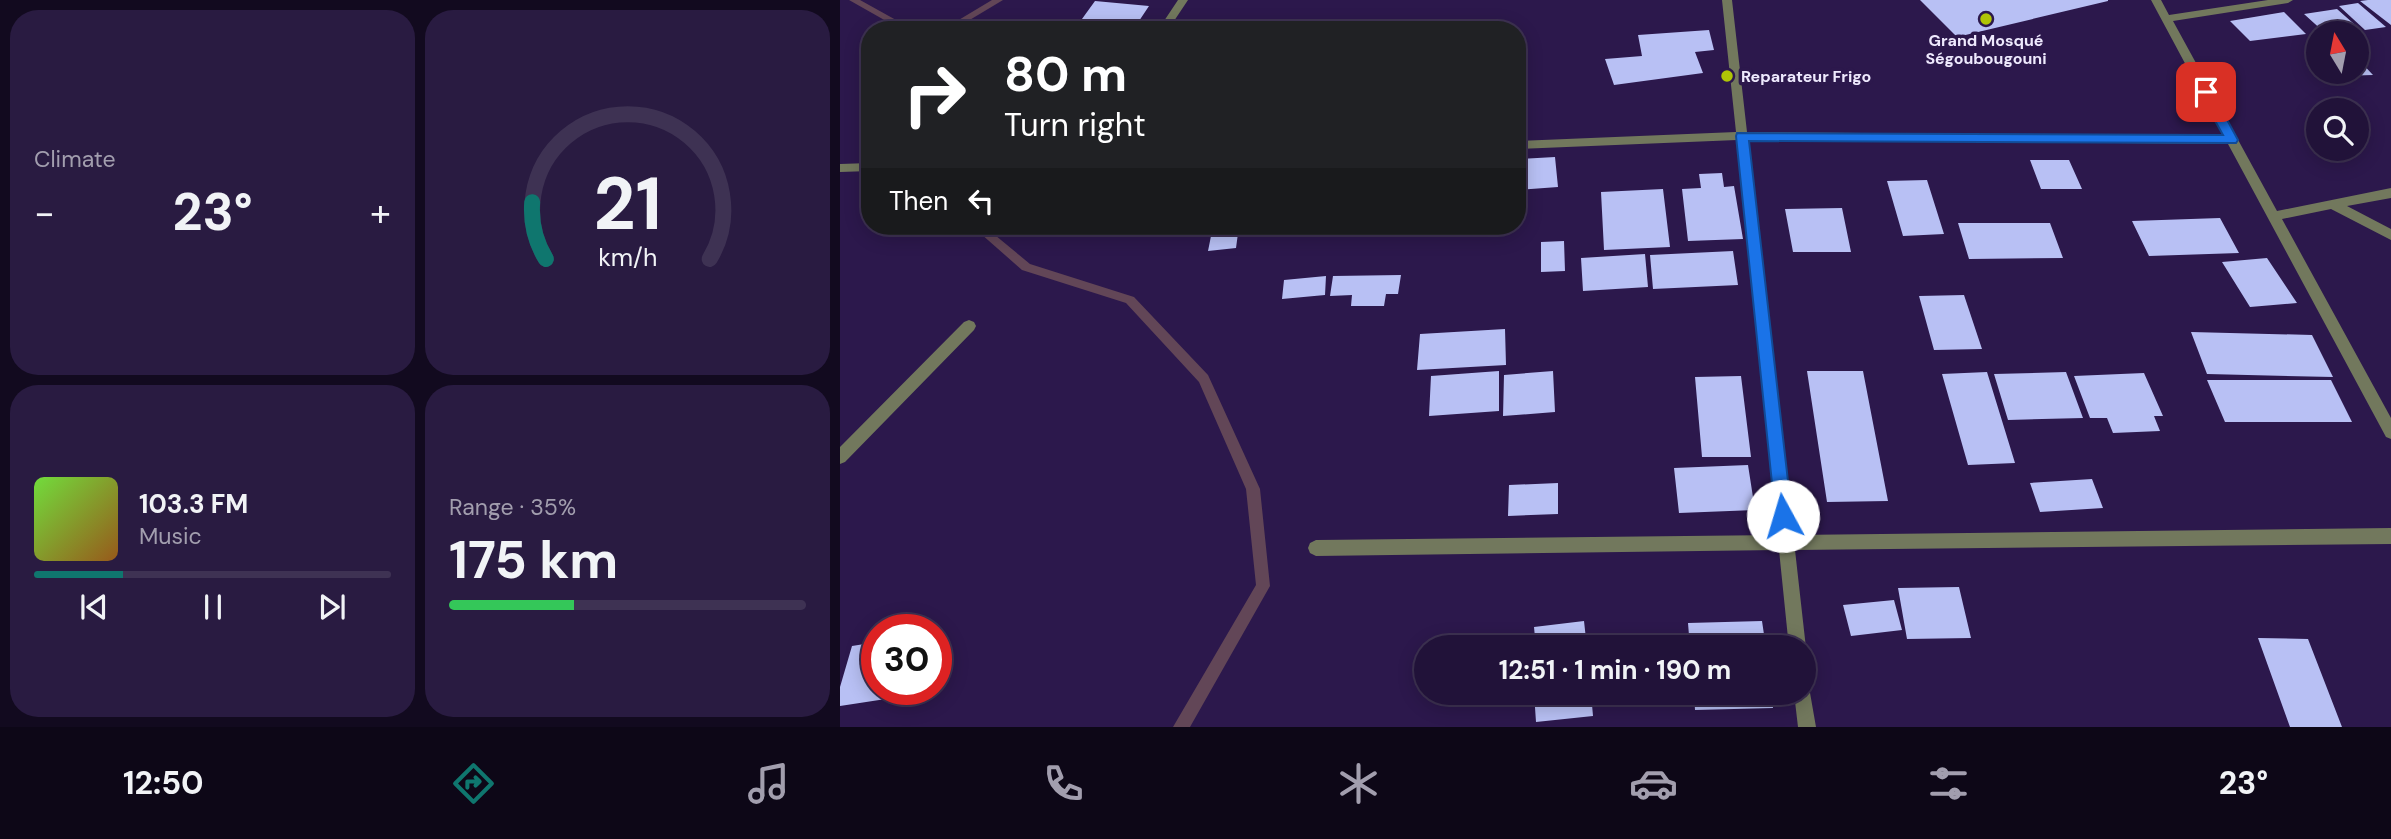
<!DOCTYPE html>
<meta charset="utf-8">
<style>
:root{--surface:#211239;--page:#291b41;--text:#f1f3f6;--muted:#a29eae;--line:#3e3253;--accent:#0f766e}
body{margin:0;font-family:"DM Sans",sans-serif;background:var(--page);color:var(--text);height:100vh;display:flex;flex-direction:column;font-size:26px;white-space:nowrap}
*{box-sizing:border-box;margin:0}
p{font-size:23px;color:var(--muted)}
.icon{flex:none;width:38px;height:38px;fill:none;stroke:currentColor;stroke-width:2;stroke-linecap:round;stroke-linejoin:round}
.map{position:relative;flex:1;overflow:hidden}
.side{display:flex;flex-direction:column;gap:10px;padding:10px;background:#120a1f;width:840px}
.side>*{flex:none}
.guide{position:absolute;left:21px;top:21px;width:665px;height:214px;border-radius:28px;box-shadow:0 4px 18px #0003,0 0 0 2px var(--line);background:#202124;color:#fff;overflow:hidden}
.needle{width:46px;rotate:350deg}
.buttons{position:absolute;left:1466px;top:21px;display:grid;gap:14px}
.buttons a{display:grid;place-items:center;width:63px;height:63px;border-radius:50%;background:var(--surface);box-shadow:0 4px 18px #0003,0 0 0 2px var(--line);font-size:35px}
.speed{position:absolute;left:21px;top:614px;display:flex;gap:14px;font-size:35px;font-weight:700;text-align:center}
.speed>*{display:grid;place-content:center;width:91px;height:91px;border-radius:50%;background:var(--surface);box-shadow:0 4px 18px #0003,0 0 0 2px var(--line);line-height:1}
.speed .limit{border:10px solid #d22;background:#fff;color:#111}
.pin{position:absolute;display:grid;place-items:center;width:60px;height:60px;color:#fff;margin:-30px;border-radius:14px;box-shadow:0 4px 10px #0006}
.me{position:absolute;width:77px;margin:-38px;rotate:354deg;stroke-linejoin:round;filter:drop-shadow(0 0 5px #0008)}
.turn{display:flex;align-items:center;gap:24px;height:147px;padding:0 28px;font-size:32px}
.turn .icon{width:91px;height:91px;stroke-width:2.5}
.turn b{display:block;font-size:49px;line-height:60px}
.then{display:flex;align-items:center;height:66px;padding:0 28px;background:#0003;gap:14px;font-size:26px}
.big{font-size:52px;font-weight:700;line-height:1.1}
.side .card{flex:1;display:flex;flex-direction:column;justify-content:center;gap:10px;min-width:0;padding:0 24px;border-radius:28px;background:var(--page)}
.side .dial{align-items:center;gap:0}
.dial svg{height:182px;overflow:visible;fill:none;stroke:var(--line);stroke-width:7;stroke-linecap:round;text-anchor:middle}
.dial text{fill:var(--text);stroke:none}
.song{display:flex;align-items:center;gap:21px}
.cover{width:84px;height:84px;border-radius:10px;background:linear-gradient(135deg,hsl(100 70% 55%),hsl(30 70% 35%))}
.played{height:7px;border-radius:4px;background:linear-gradient(90deg,var(--accent) 25%,var(--line) 25%)}
.keys{display:flex;justify-content:space-around;direction:ltr}
.heat{display:flex;justify-content:space-between;align-items:center;font-size:38px;direction:ltr}
.charge{height:10px;border-radius:5px;background:linear-gradient(90deg,#34c759 35%,var(--line) 0)}
.side .tiles{flex:1;display:grid;gap:10px;grid-template-columns:repeat(2,1fr)}
.trip{position:absolute;left:574px;top:635px;width:402px;height:70px;border-radius:35px;background:var(--surface);box-shadow:0 4px 18px #0003,0 0 0 2px var(--line);font-weight:700;line-height:70px;text-align:center}
.tab-bar{display:flex;height:112px;justify-content:space-around;align-items:center;background:#0d0717;color:var(--muted)}
.tab-bar .icon{width:49px;height:49px}
.tab-bar .current{color:var(--accent)}
.tab-bar b{font-size:32px;color:var(--text)}
main{display:flex;flex:1;min-height:0}
.map>svg:first-child{display:block}
</style>
<main>
<section class="side">
<div class="tiles">
<div class="card"><p>Climate</p>
<div class="heat"><a>−</a><b class="big">23°</b><a>+</a></div>
</div>
<div class="card dial"><svg viewBox="0 0 100 80">
<path d="M14 69A42 42 0 1 1 86 69"/>
<path d="M14 69A42 42 0 0 1 8 44" stroke="#0f766e"/>
<text x="50" y="56" font-size="32" font-weight="700">21</text>
<text x="50" y="72" font-size="11">km/h</text>
</svg></div>
<div class="card">
<div class="song"><i class="cover"></i><div><b>103.3 FM</b><p>Music</p></div></div>
<div class="played"></div>
<div class="keys"><svg class="icon" aria-label="previous" viewBox="0 0 24 24"><path d="M18 5L8 12l10 7zM5 5v14"/></svg><svg class="icon" aria-label="pause" viewBox="0 0 24 24"><path d="M8 5v14M16 5v14"/></svg><svg class="icon" aria-label="next" viewBox="0 0 24 24"><path d="M6 5l10 7-10 7zM19 5v14"/></svg></div>
</div>
<div class="card"><p>Range · 35%</p><b class="big">175 km</b><div class="charge"></div></div>
</div>
</section>
<div class="map">
<svg width="1551" height="727" viewBox="0 0 1551 727">
<rect width="100%" height="100%" fill="#2c184c"/>
<g fill="none" stroke-linecap="round" stroke-linejoin="round">
<!-- stream -->
<path fill="#624657" fill-rule="evenodd" d="M9,0h11l54,30h-12z
M152,0h11l-50,30h-11z
M132,226h12l46,38 104,33 74,78 52,114 10,97 -80,141h-17l83,-142 -10,-96 -47,-107 -73,-79 -104,-33z"/>
</g>
<!-- building -->
<path fill="#b8c0f4" d="M1080,0h188v1l-151,36z
M1528,0h23v25l-31,-24z
M255,1l54,5 -16,24h-59z
M1518,3l28,24 -21,3 -26,-24z
M1497,9l25,22 -37,2 -21,-19z
M1444,12l22,22 -56,7 -20,-20z
M869,30l5,20 -19,2 8,21 -89,12 -9,-26 37,-3 -4,-21z
M1517,58l16,17 -34,1 -3,-4h21z
M715,157l3,30 -41,3v-31z
M1190,160h39l13,29h-41z
M882,173l2,14 10,-1 9,53 -55,2 -6,-52 19,-1 -2,-14z
M1087,180l17,54 -41,2 -16,-55z
M823,189l7,58 -66,3 -3,-58z
M1002,208l9,44h-58l-8,-43z
M1380,218l19,35 -90,3 -17,-35z
M1118,223h92l13,35 -94,1z
M373,226h26l-3,22 -28,3z
M724,241l1,30 -24,1v-30z
M893,251l5,34 -85,4 -3,-34z
M805,254l3,33 -65,4 -2,-33z
M1427,258l30,45 -47,4 -28,-45z
M561,275l-3,19h-12l-2,12h-33l1,-11 -22,1 3,-20z
M486,276l-1,19 -43,4 2,-19z
M1124,295l18,54 -48,1 -15,-54z
M665,329l1,36 -89,5 3,-36z
M1351,332l121,3 21,42 -126,-3z
M659,371v40l-70,5 2,-40z
M713,371l2,41 -52,4 1,-41z
M967,371h56l25,130 -61,1z
M1147,372l28,91 -47,2 -26,-91z
M1226,372l17,46 -75,2 -14,-46z
M1304,373l19,43h-9l6,15 -47,2 -6,-15h-17l-16,-42z
M901,376l10,81h-49l-7,-80z
M1367,380h124l21,42h-127z
M908,465l7,45 -76,3 -5,-45z
M1252,479l11,29 -63,4 -10,-29z
M718,483v31l-50,2 1,-31z
M1119,587l12,51 -64,1 -9,-51z
M1054,600l8,30 -51,6 -8,-31z
M744,621l3,27h-51l-2,-21z
M922,621l4,27h-76l-2,-25z
M1418,638l50,1 34,88h-52z
M37,642v48h49l-1,3 -85,13v-19l12,-41z
M694,693h57l2,23 -57,6z
M854,693h77l2,15 -78,2z"/>
<g fill="none" stroke-linecap="round" stroke-linejoin="round">
<!-- minor -->
<path fill="#72785d" fill-rule="evenodd" d="M338,0h10l-20,30h-10z
M882,0h10l15,132 477,4 -73,-136h10l8,15 99,-15h25l-5,3 -115,18 104,190 114,-23v10l-44,8 44,23v11l-60,-31 -49,10 109,199v21l-5,-2 -158,-293 -480,-4 46,395 597,-7v16l-596,6 11,98 -2,5v-5h-15l-10,-98 -463,6 -6,-3 -2,-5 2,-5 6,-3 462,-5 -41,-395 -220,9v-8l219,-9z
M30,163v8l-30,1v-8z
M129,320l5,2 2,4 -2,4 -129,132 -5,2v-17l124,-125z
M964,685l5,2 7,40h-18l-4,-34h10z"/>
</g>
<!-- route -->
<path fill="#1a73e8" stroke="#114b97" stroke-width="2" d="M1366,87l6,5 26,48 -2,3 -487,-2 43,375 -3,6 -6,2 -7,-2 -40,-386 1,-3 486,2 -24,-43z"/>
<!-- markers -->
<g fill="#afc506" stroke="#2c184c" stroke-width="2.5">
<circle cx="1146" cy="19" r="7"/>
<circle cx="887" cy="76" r="7"/>
</g>
<g text-anchor="middle" stroke-width="7" stroke-linejoin="round" paint-order="stroke">
<!-- far-poi labels -->
<g font-size="16" font-weight="bold" fill="#eee9fd" stroke="#2c184c">
<text x="1146" y="46">Grand Mosqué<tspan x="1146" dy="18">Ségoubougouni</tspan></text>
<text x="901" y="82" text-anchor="start">Reparateur Frigo</text>
</g>
</g>
</svg>
<div class="buttons">
<a><svg class="needle" viewBox="-14 -14 28 28"><path d="M0-13l5 13h-10z" fill="#e53935"/><path d="M0 13l5-13h-10z" fill="#a29eae"/></svg></a>
<a><svg class="icon" aria-label="search" viewBox="0 0 24 24"><circle cx="10" cy="10" r="6"/><path d="M15 15l6 6"/></svg></a>
</div>
<div class="speed"><div class="limit">30</div></div>
<div class="pin" style="left:1366px;top:92px;background:#d93025"><svg class="icon" aria-label="arrive" viewBox="0 0 24 24"><path d="M6 21V4h12l-3 4 3 4H6"/></svg></div>
<svg class="me" style="left:943px;top:516px" viewBox="-20 -20 40 40"><circle r="19" fill="#fff"/><path d="M0-13L10 11 0 6-10 11z" fill="#1a73e8"/></svg>
<div class="trip">12:51 · 1 min · 190 m</div>
<div class="guide">
<div class="turn"><svg class="icon" aria-label="right" viewBox="0 0 24 24"><path d="M7 20v-9h11M14 6l5 5-5 5"/></svg><div><b>80 m</b>Turn right</div></div>
<div class="then">Then<svg class="icon" aria-label="left" viewBox="0 0 24 24"><path d="M17 20v-9H6M10 6l-5 5 5 5"/></svg></div>
</div>
</div>
</main>
<nav class="tab-bar">
<b>12:50</b>
<svg class="icon current" aria-label="directions" viewBox="0 0 24 24"><path d="M12 3l9 9-9 9-9-9zM9 14v-3h6M13 9l2 2-2 2"/></svg>
<svg class="icon" aria-label="music" viewBox="0 0 24 24"><path d="M9 18V5l10-2v13"/><circle cx="6" cy="18" r="3"/><circle cx="16" cy="16" r="3"/></svg>
<svg class="icon" aria-label="phone" viewBox="0 0 24 24"><path d="M5 4h4l2 5-3 2q2 4 5 5l2-3 5 2v4C11 20 4 13 5 4z"/></svg>
<svg class="icon" aria-label="climate" viewBox="0 0 24 24"><path d="M12 3v18M4 7l16 10M4 17L20 7"/></svg>
<svg class="icon" aria-label="car" viewBox="0 0 24 24"><path d="M5 17H2v-5l4-1 3-4h7l3 4 3 1v5h-3M9 17h6M6 11h13"/><circle cx="7" cy="17" r="2"/><circle cx="17" cy="17" r="2"/></svg>
<svg class="icon" aria-label="filters" viewBox="0 0 24 24"><path d="M4 7h16M4 17h16"/><circle cx="9" cy="7" r="2"/><circle cx="15" cy="17" r="2"/></svg>
<b>23°</b>
</nav>
